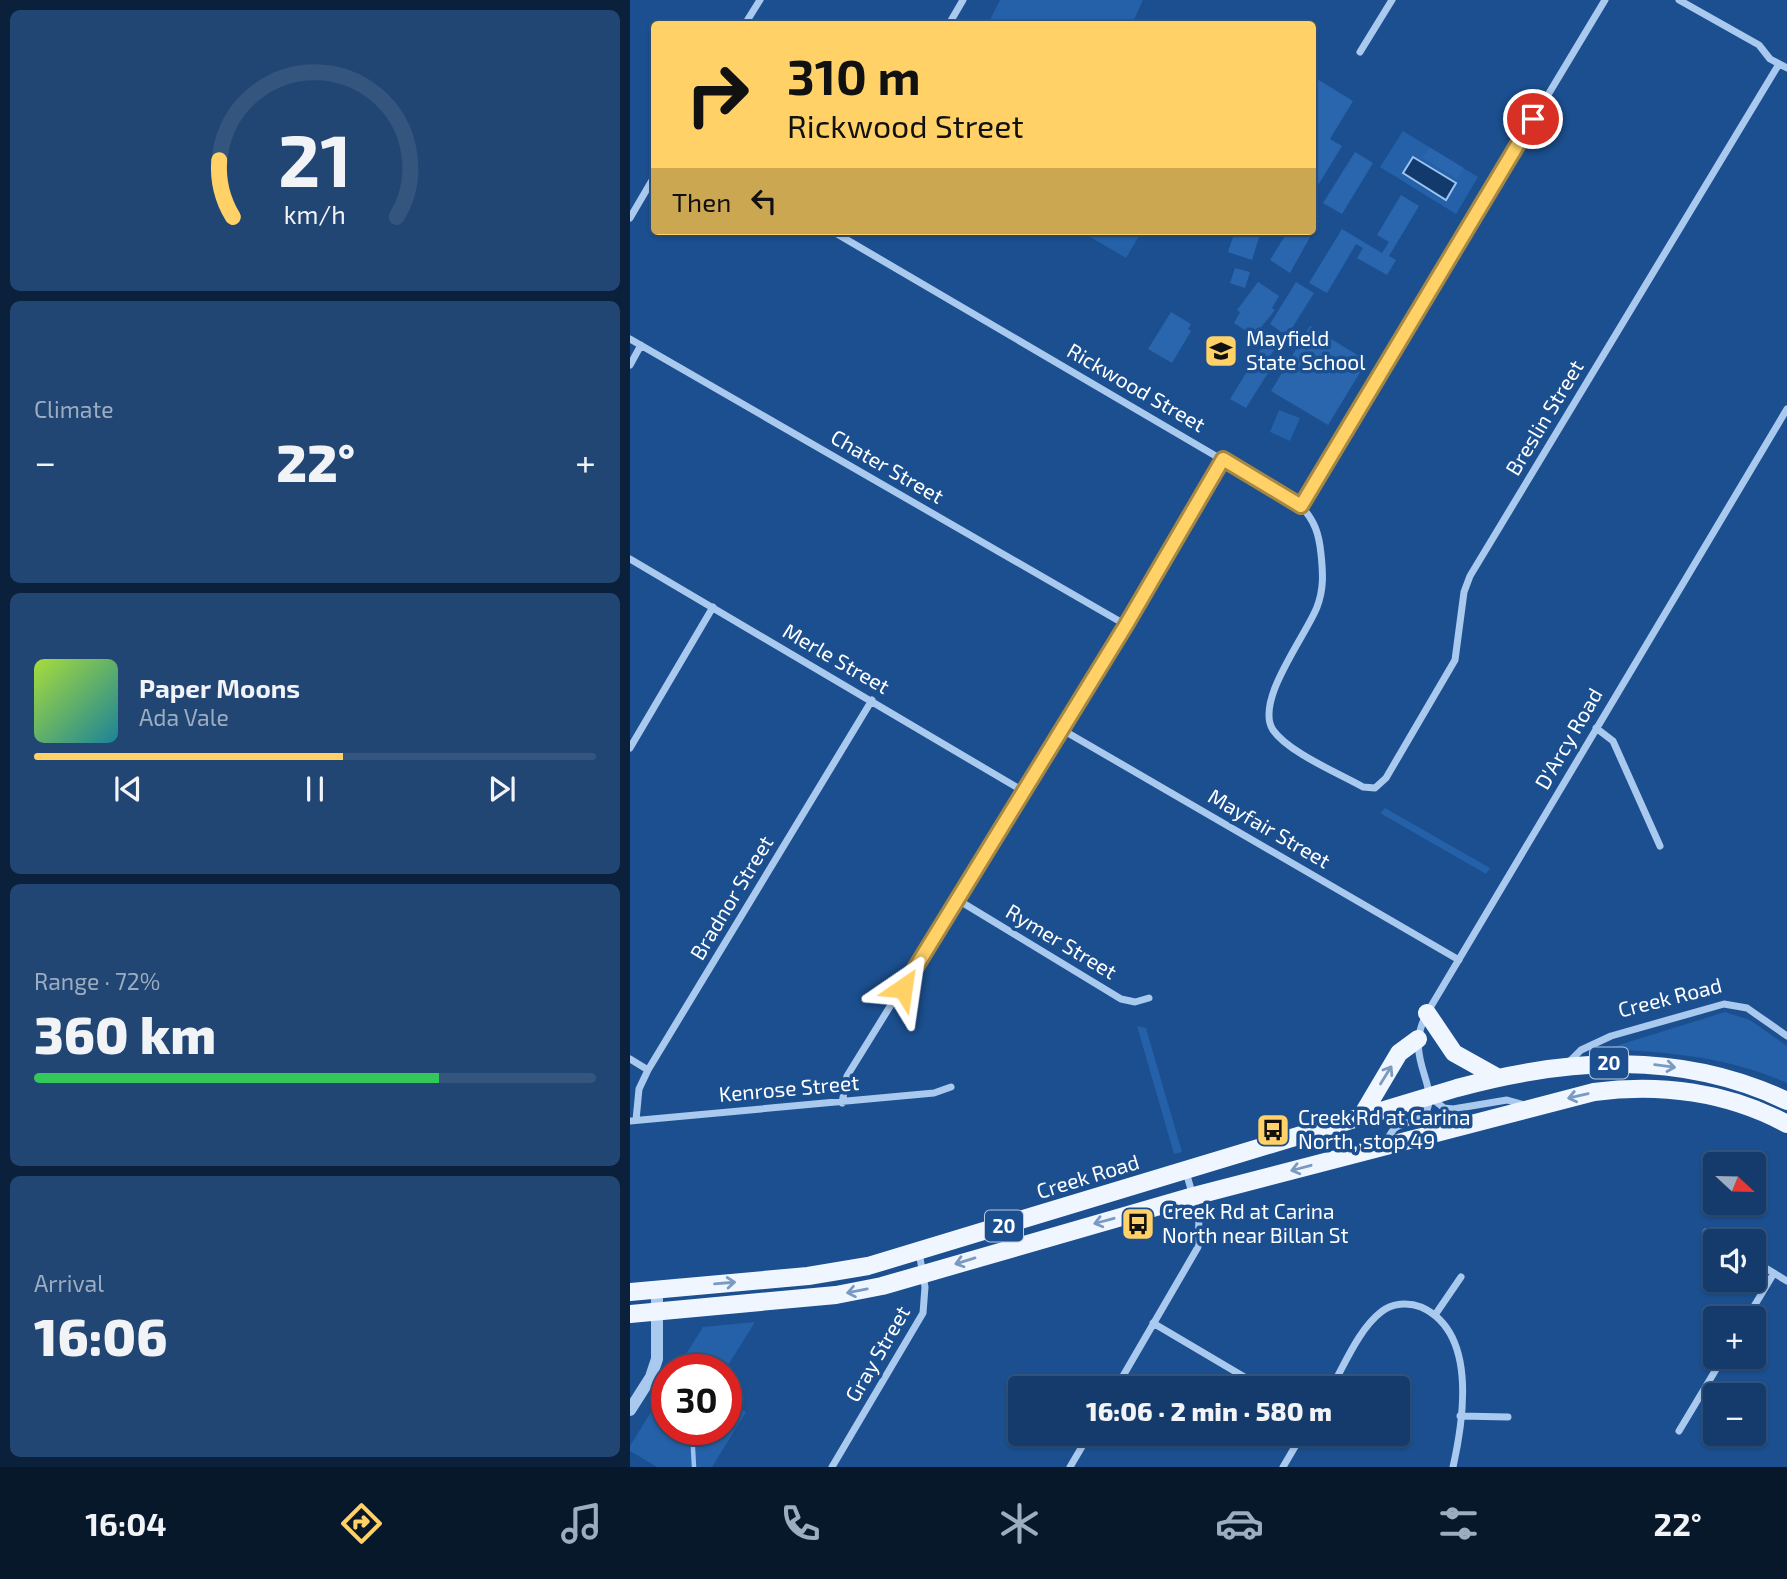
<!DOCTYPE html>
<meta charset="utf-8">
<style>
:root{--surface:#143b6b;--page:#214673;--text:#f1f3f6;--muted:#9dadc1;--line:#33557e;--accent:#ffd166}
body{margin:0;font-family:"Exo 2",sans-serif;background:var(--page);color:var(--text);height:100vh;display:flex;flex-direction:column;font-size:26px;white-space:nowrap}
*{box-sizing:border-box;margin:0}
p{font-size:23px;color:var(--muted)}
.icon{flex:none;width:38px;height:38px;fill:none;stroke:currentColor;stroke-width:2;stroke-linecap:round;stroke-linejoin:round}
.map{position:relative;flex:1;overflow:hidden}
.details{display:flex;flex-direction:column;gap:10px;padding:10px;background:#0b203b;width:630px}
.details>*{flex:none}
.banner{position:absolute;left:21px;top:21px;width:665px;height:214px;border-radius:7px;box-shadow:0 2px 5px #0004,0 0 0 2px var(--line);background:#ffd166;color:#111;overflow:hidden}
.needle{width:46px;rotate:112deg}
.tools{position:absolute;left:1073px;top:1152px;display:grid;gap:14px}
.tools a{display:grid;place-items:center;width:63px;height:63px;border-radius:7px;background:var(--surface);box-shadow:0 2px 5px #0004,0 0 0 2px var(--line);font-size:35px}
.speed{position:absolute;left:21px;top:1354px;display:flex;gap:14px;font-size:35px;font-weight:700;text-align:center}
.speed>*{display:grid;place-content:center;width:91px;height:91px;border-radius:50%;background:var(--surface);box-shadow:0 2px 5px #0004,0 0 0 2px var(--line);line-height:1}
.speed .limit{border:10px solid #d22;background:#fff;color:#111}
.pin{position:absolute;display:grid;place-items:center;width:60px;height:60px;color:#fff;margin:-30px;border:4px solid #fff;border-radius:50%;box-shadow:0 2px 7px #0007}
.me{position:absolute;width:77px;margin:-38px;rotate:32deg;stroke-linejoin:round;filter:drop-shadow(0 0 5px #0008)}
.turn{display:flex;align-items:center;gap:24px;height:147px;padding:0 21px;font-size:32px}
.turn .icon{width:91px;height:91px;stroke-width:2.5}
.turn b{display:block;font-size:49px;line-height:60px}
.then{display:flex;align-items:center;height:66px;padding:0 21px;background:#0003;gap:14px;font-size:26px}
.big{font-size:52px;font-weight:800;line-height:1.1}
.details .card{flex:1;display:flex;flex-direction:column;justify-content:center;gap:10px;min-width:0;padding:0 24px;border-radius:10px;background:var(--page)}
.details .dial{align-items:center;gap:0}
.dial svg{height:182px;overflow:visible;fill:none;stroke:var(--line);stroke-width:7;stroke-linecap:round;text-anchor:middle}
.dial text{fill:var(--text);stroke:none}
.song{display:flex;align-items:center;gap:21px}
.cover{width:84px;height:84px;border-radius:10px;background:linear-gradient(135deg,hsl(80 70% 55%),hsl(190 70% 35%))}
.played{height:7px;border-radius:4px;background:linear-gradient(90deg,var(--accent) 55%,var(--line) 55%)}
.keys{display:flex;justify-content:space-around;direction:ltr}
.heat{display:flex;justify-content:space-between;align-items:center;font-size:38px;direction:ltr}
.charge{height:10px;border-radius:5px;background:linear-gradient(90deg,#34c759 72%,var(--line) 0)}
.trip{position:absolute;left:378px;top:1376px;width:402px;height:70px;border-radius:7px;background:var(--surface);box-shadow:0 2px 5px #0004,0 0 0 2px var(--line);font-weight:800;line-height:70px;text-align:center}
.menu{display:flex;height:112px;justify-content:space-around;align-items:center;background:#08182b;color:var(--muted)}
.menu .icon{width:49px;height:49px}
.menu .current{color:var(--accent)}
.menu b{font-size:32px;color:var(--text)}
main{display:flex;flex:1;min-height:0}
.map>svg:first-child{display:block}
</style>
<main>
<section class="details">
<div class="card dial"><svg viewBox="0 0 100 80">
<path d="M14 69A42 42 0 1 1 86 69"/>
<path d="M14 69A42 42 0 0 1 8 44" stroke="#ffd166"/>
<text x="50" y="56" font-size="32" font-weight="700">21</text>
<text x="50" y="72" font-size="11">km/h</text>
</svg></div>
<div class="card"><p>Climate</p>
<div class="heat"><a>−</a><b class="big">22°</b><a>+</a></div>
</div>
<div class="card">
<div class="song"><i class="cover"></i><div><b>Paper Moons</b><p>Ada Vale</p></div></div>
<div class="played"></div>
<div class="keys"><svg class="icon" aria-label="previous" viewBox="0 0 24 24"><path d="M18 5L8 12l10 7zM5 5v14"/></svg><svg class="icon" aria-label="pause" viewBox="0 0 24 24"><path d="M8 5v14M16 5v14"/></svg><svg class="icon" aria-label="next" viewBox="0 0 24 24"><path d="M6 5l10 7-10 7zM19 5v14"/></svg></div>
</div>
<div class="card"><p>Range · 72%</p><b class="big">360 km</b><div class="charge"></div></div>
<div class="card"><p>Arrival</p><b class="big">16:06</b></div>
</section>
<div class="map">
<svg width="1157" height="1467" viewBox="0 0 1157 1467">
<rect width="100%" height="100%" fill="#1b4f8f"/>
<!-- green -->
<path fill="#2461a8" d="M370,0h143l-11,24h-144z
M773,131l75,46 -22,37 -76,-47z
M450,231h62l-16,27z
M649,410l21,8 -10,23 -20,-9z
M755,808l105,60 -4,6 -106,-61z
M1095,1012l25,8 37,26v37c-58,-26 -119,-31 -181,-34z
M507,1026l9,2 36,124 -8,2z
M125,1322l-30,48h-49l27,-43z
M37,1386v44h59v-31l20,13 -34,55h-55l-27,-16v-5z"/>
<!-- water -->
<path fill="#123a6d" stroke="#9cc4f0" stroke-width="2" d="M783,157l43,26 -10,17 -43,-27z"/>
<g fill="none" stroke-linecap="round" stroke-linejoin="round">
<!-- stream -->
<path stroke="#9cc4f0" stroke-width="4.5" d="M59,1363l1,7
M62,1430l2,37"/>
</g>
<!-- building -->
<path fill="#2a66ad" d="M687,79l36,22 -23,38 12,7 -30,49v-109z
M799,147l35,21 -7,11 -34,-21z
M725,152l18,11 -31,51 -19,-11z
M771,195l18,11 -30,50 7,4 -9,15 -30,-17 6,-10 -7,-4 -29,49 -18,-10 33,-54 40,24 7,-11 -12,-7z
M682,217l7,4 -29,52 -20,-13 18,-29h24z
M605,231h26l-9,29 -24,-8z
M605,268l15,4 -5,16 -15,-5z
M628,282l21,14 -7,12 3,2 -21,26 -20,-13 6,-11 -3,-2z
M666,282l18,11 -27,43 -17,-12z
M541,312l20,12 -3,5 3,2 -19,32 -24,-14z
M680,326l57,35 -39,64 -57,-34z
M634,344l10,6 -7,11 6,4 -27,43 -16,-9z"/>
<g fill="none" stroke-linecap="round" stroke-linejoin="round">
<!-- minor -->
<path stroke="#a9c9ee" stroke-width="7" d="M1049,0l80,45 11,14 17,9
M115,24l15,-24
M319,24l14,-24
M730,52l32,-52
M0,218l24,-41
M202,231l469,275c14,15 18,28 20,48 2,19 3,35 -4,53 -10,27 -63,94 -44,123 15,22 65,43 90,57l12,1 11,-10 69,-118 9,-68 6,-16 309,-512
M0,339l496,286
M0,365l11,-20
M671,506l304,-506
M0,559l393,232
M966,728l17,13 47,105
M431,729l398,231
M0,748l83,-141
M328,900l163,99 14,3 14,-4
M0,1059l18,11
M938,1063l13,-13 30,-14 113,-32 23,4 40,28
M800,1097l14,11 9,1 54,-9 18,5
M212,1103l5,-27 279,-451 96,-166
M6,1120l3,-31 9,-19 224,-370
M0,1121l304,-28 17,-6
M755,1143c3,-4 6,-11 9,-14 9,-8 27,-6 33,-19 11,-28 -24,-53 0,-97l360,-604
M1076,1232l13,9
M1124,1261l33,20
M805,1315l26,-38
M1117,1318l27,-45
M523,1323l110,65
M486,1388l82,-141 1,-30 -13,-45
M701,1388c14,-24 28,-59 50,-76 11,-9 27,-10 40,-5 56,25 43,111 32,160
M830,1416l48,1
M1049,1431l45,-75
M202,1467l91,-154 2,-26 -6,-35
M440,1467l20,-34
M653,1467l20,-34"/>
<!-- tertiary -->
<path stroke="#a9c9ee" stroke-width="12" d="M0,1410l21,-33 6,-18v-70"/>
<!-- primary -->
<path stroke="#f0f6ff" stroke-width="18" d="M797,1013l27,40 43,24
M731,1117l38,-64 19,-14
M0,1292l178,-16 60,-10 589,-178c110,-30 224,-38 330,13
M0,1314l206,-19 46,-9 312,-90 400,-104c66,-9 134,0 193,32"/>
</g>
<!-- one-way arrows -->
<defs><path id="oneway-shaft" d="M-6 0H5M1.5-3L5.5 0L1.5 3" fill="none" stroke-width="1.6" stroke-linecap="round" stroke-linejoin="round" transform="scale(1.75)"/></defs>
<g stroke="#7b9ac1">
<use href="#oneway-shaft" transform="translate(1035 1066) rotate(7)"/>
<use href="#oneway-shaft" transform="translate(756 1075) rotate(-58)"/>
<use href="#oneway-shaft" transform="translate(948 1096) rotate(167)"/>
<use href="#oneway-shaft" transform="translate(671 1168) rotate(165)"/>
<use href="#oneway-shaft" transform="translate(474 1221) rotate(165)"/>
<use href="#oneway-shaft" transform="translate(335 1261) rotate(163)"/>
<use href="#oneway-shaft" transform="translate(95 1283) rotate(-5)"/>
<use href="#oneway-shaft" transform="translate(227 1291) rotate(169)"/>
</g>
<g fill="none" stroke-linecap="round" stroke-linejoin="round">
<defs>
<path id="route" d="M273,988l223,-363 97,-166 78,47 232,-387"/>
</defs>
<!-- route casing -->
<use href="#route" stroke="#a68842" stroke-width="18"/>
<!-- route -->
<use href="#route" stroke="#ffd166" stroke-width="12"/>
</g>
<!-- icons -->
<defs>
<symbol id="school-square" viewBox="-11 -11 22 22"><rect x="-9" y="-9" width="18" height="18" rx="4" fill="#ffd166" stroke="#1b4f8f"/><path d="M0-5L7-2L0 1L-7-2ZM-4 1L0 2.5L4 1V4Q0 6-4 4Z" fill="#111"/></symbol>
<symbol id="bus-square" viewBox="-11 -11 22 22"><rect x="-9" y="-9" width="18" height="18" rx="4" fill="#ffd166" stroke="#1b4f8f"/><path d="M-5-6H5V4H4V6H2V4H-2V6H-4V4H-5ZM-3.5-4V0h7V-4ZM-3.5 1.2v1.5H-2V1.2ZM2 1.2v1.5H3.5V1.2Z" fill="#111"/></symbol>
</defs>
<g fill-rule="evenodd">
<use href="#school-square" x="572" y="332" width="38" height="38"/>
<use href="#bus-square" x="624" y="1111" width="38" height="38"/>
<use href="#bus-square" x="489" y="1205" width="38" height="38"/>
</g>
<g text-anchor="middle" stroke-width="7" stroke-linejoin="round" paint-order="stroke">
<!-- shield labels -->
<g fill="#1b4f8f" stroke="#bbcadd" stroke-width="2">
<rect x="960" y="1047.5" width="38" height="31" rx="5"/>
<rect x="355" y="1210.5" width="38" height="31" rx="5"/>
</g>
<g font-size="19" font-weight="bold" fill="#fff">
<text x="979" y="1070">20</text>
<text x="374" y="1233">20</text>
</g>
<!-- poi labels -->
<g font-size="21" fill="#fff" stroke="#1b4f8f" text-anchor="start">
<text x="616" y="346">Mayfield<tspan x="616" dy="24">State School</tspan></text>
<text x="668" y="1125">Creek Rd at Carina<tspan x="668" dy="24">North, stop 49</tspan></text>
<text x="532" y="1219">Creek Rd at Carina<tspan x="532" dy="24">North near Billan St</tspan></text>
</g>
<!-- street labels -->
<g font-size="21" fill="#fff" stroke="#1b4f8f">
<text transform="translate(506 388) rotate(30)" y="7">Rickwood Street</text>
<text transform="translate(915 418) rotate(-59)" y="7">Breslin Street</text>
<text transform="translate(257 467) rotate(30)" y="7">Chater Street</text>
<text transform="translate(206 659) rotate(30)" y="7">Merle Street</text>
<text transform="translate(939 739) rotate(-60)" y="7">D'Arcy Road</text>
<text transform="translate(639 829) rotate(30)" y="7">Mayfair Street</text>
<text transform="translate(102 898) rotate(-59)" y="7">Bradnor Street</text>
<text transform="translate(431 942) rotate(31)" y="7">Rymer Street</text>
<text transform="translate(1040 998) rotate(-14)" y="7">Creek Road</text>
<text transform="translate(159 1089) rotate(-5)" y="7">Kenrose Street</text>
<text transform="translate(458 1177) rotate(-17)" y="7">Creek Road</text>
<text transform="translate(248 1354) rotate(-60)" y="7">Gray Street</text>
</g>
</g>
</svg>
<div class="tools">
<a><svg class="needle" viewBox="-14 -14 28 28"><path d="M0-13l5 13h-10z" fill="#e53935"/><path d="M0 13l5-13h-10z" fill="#9dadc1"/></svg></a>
<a><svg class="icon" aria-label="sound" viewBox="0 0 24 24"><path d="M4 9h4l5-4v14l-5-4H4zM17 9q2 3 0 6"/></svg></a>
<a>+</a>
<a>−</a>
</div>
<div class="speed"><div class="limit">30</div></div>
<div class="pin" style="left:903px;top:119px;background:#d93025"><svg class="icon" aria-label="arrive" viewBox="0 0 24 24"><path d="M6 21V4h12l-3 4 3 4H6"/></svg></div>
<svg class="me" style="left:273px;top:988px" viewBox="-20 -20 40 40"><path d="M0-17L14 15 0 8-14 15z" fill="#ffd166" stroke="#fff" stroke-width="4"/></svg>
<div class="trip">16:06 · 2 min · 580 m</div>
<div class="banner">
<div class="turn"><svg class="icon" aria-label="right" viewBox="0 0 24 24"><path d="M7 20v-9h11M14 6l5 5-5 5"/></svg><div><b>310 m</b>Rickwood Street</div></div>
<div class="then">Then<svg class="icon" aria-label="left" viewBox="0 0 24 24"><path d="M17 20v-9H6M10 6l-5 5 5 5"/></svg></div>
</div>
</div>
</main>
<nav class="menu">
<b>16:04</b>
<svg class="icon current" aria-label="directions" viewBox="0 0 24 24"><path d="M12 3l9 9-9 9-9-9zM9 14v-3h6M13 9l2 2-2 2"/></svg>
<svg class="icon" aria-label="music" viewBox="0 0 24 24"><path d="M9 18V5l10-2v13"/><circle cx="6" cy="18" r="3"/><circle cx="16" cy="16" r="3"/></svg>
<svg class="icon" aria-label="phone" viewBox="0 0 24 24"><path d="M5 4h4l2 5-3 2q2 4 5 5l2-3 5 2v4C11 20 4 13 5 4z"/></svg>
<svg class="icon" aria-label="climate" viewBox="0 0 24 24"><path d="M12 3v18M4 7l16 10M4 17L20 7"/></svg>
<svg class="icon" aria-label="car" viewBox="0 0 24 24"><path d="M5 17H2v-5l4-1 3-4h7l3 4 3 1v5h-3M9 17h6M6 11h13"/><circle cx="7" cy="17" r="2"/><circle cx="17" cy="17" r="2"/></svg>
<svg class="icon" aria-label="filters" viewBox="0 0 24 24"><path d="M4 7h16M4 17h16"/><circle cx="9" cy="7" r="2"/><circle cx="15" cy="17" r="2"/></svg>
<b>22°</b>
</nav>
